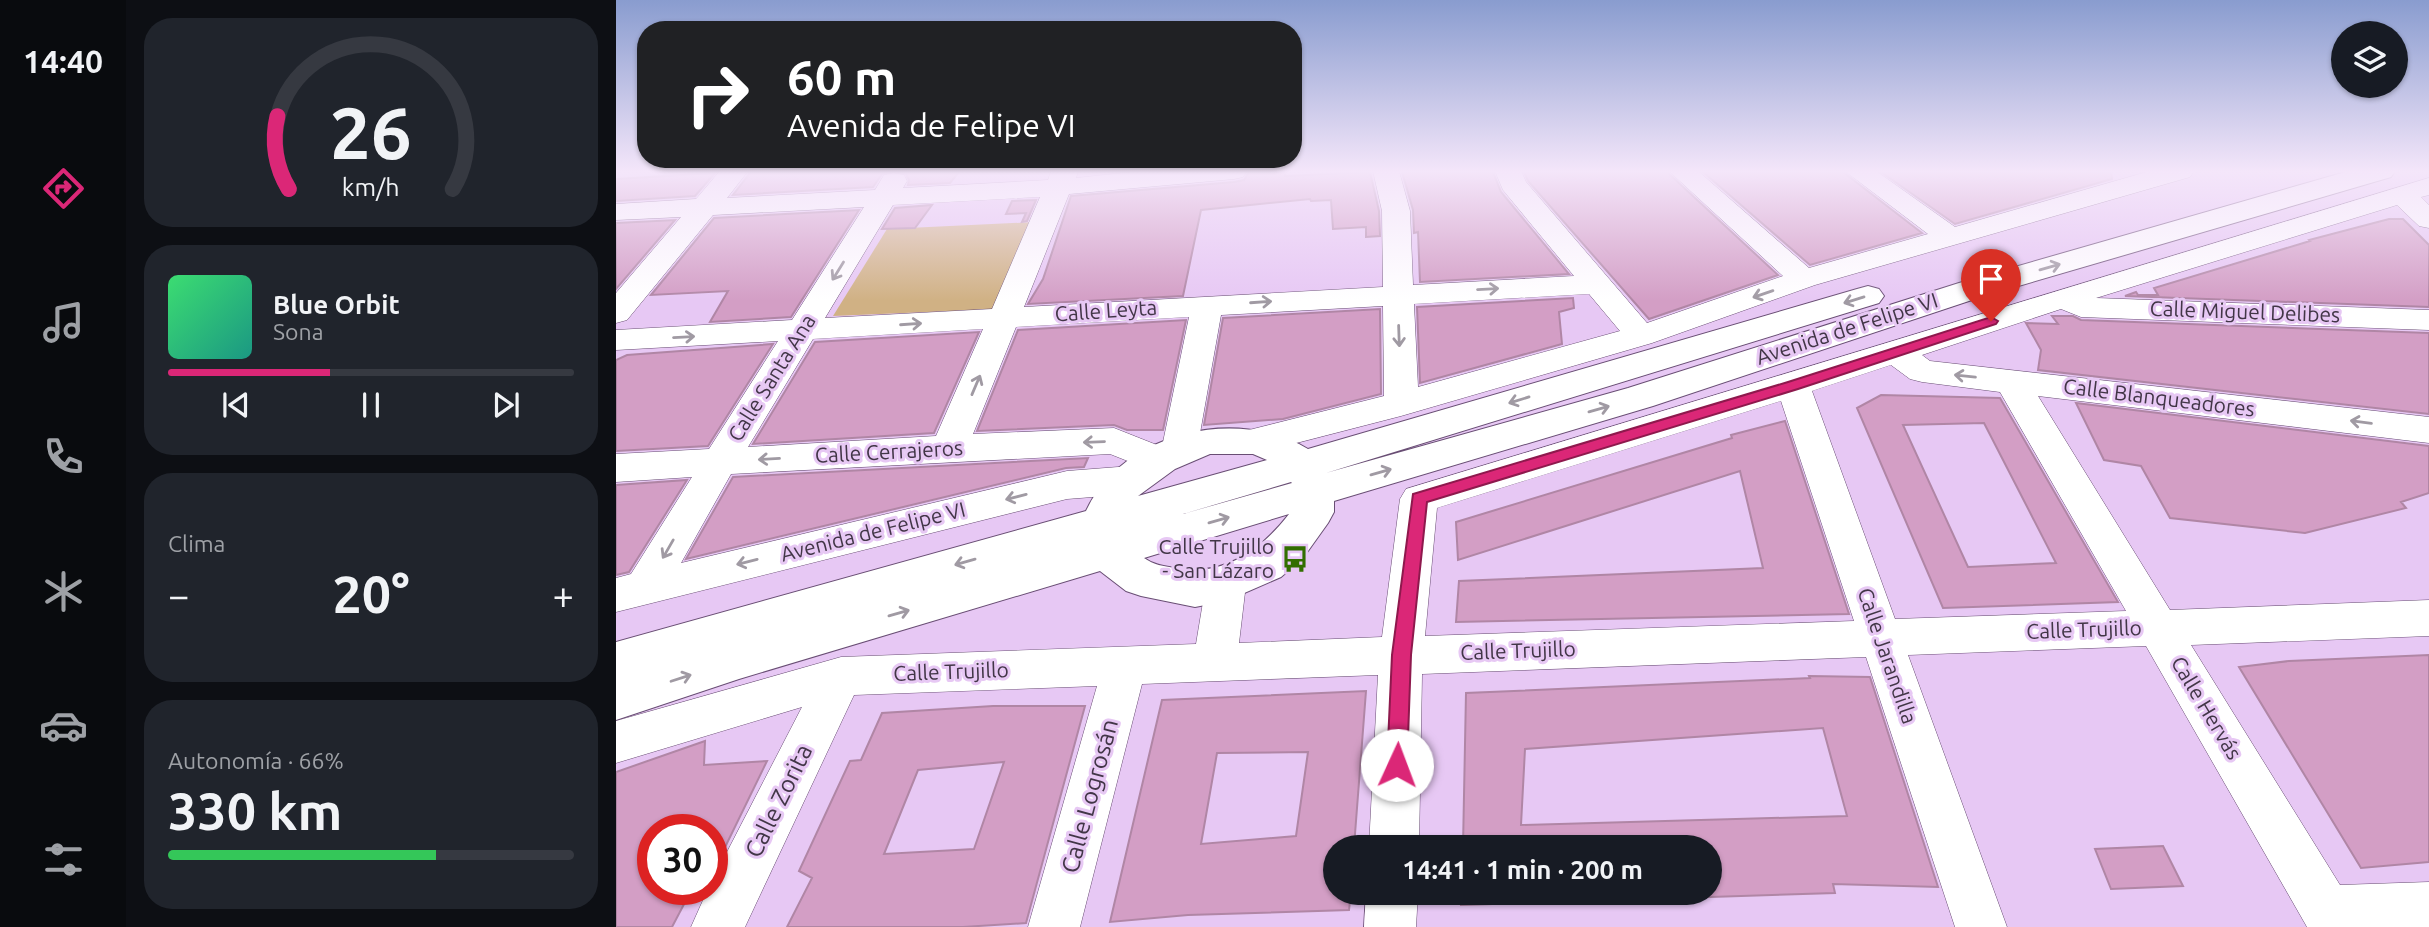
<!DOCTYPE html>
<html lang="es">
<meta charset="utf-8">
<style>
:root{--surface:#171b24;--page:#20242c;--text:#f1f3f6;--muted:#9ea1a6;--line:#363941;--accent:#db2777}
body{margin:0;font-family:Ubuntu,sans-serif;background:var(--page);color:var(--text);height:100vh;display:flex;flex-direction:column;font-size:26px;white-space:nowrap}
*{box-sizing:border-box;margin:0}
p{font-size:23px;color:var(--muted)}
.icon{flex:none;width:38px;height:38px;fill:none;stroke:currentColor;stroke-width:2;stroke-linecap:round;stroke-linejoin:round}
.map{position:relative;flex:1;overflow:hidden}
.side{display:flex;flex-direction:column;gap:18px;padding:18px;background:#0d0f14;width:490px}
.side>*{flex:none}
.banner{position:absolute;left:21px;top:21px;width:665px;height:147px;border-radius:28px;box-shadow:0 2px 5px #0004;background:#202124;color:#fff;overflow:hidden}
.tools{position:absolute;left:1715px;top:21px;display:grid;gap:14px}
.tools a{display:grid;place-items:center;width:77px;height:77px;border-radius:50%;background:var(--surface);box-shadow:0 2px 5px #0004;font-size:35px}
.speed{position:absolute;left:21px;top:814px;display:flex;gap:14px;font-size:35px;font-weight:700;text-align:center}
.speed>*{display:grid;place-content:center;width:91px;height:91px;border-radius:50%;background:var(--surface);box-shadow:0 2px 5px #0004;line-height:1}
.speed .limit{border:10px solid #d22;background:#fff;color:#111}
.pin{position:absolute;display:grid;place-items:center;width:60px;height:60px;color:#fff;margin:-72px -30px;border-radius:50% 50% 50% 0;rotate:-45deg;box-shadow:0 0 7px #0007}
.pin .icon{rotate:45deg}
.me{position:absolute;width:77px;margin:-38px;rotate:2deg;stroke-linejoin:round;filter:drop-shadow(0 0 5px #0008)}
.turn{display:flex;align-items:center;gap:24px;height:147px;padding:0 35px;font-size:32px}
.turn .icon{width:91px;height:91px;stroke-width:2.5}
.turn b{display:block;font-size:49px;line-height:60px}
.big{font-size:52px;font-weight:700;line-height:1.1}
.side .widget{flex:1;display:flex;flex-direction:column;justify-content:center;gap:10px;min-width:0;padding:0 24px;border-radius:28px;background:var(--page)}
.side .dial{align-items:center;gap:0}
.dial svg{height:182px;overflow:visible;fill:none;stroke:var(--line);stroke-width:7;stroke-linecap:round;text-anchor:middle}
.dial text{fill:var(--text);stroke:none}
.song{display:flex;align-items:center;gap:21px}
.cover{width:84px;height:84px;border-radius:10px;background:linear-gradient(135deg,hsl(140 70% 55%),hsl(170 70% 35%))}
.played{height:7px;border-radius:4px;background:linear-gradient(90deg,var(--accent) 40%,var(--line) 40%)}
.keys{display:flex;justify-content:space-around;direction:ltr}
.heat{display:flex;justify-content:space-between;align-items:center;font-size:38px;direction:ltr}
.charge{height:10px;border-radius:5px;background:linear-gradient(90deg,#34c759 66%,var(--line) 0)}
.trip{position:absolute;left:707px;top:835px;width:399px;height:70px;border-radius:35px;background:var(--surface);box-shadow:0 2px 5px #0004;font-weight:700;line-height:70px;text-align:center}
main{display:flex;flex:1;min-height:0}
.tab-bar{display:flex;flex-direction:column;width:126px;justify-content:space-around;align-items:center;background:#090b0e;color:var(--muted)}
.tab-bar .icon{width:49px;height:49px}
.tab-bar .on{color:var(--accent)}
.tab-bar b{font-size:32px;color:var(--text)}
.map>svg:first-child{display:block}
</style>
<main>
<nav class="tab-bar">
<b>14:40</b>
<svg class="icon on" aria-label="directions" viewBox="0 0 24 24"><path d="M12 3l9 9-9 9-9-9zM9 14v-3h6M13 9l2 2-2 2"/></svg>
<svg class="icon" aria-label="music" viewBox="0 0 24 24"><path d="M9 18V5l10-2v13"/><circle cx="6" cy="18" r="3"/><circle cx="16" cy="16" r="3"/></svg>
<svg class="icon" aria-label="phone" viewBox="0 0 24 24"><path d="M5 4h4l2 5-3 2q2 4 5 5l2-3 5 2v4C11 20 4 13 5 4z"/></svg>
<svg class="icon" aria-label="climate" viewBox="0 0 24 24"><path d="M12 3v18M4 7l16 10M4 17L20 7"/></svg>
<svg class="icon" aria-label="car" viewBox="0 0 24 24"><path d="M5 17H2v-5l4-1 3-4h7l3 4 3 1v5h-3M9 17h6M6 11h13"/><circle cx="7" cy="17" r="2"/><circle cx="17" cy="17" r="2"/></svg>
<svg class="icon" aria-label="filters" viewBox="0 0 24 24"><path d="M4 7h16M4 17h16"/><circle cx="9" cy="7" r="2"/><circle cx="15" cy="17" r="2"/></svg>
</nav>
<section class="side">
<div class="widget dial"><svg viewBox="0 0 100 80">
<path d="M14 69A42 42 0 1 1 86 69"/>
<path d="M14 69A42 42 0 0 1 9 37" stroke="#db2777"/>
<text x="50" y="56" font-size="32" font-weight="700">26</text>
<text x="50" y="72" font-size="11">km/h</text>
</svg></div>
<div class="widget">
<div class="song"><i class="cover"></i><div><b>Blue Orbit</b><p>Sona</p></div></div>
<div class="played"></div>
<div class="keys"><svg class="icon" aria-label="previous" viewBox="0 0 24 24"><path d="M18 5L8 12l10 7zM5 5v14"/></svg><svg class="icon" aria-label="pause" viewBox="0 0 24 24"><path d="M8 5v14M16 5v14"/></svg><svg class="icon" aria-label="next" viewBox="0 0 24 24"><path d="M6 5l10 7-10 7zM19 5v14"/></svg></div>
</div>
<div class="widget"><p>Clima</p>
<div class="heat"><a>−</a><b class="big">20°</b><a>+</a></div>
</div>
<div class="widget"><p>Autonomía · 66%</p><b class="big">330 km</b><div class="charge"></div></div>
</section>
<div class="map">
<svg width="1813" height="927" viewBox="0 0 1813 927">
<rect width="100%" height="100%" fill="#e7c8f4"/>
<!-- green -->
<path fill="#d0b184" d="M420,222l-37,87 -166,7 54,-87z"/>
<!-- building -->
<path fill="#d39ec5" stroke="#b086a5" stroke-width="2" fill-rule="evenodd" d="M284,172h59l-9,11 -42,2 1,-5 -3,-6z
M633,172h36v4l85,-4 9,39 1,25 -14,1v-10l-33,2 -2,-29 -20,1 -1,-2 -109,11 -18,86 -155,8 15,-25 28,-83 163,-14 10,-2z
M786,172h91l8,20 68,82 -149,8 -2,-50 -4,1 -1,-23z
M908,172h143l111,103 -129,44 -121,-138z
M1087,172h140l79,61 -112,32z
M1265,172h230l1,7 -157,45z
M99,173l-20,23 -79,5v-22z
M134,173v-1h138l-6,2 -9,13 -140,8z
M420,200l-9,21 -5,1 4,-9 -20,1 6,-13z
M316,205l-17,23 -33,1 13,-21z
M243,210l-68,107 -81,5 18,-31 -77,4 63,-77z
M1773,219h14l26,26v62l-304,-11 11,-4 2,3h20l-4,-7 156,-47 -1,-1z
M59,220l-59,69v-66z
M957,298l1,10 -15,4 3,32 -142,39 -3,-76z
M764,309l1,85 -98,25 -79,6 19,-107z
M1436,316h21l8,4 348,13v81l-391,-44 3,-20 -15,-27 32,1z
M570,320l-23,110h-36l-13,-5 -137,6 41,-101z
M363,332l-45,101 -181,11 62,-102z
M157,344l-65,102 -92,5v-91l11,-5z
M1265,395l119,3 118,204 -175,6 -86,-200zM1368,423l72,140 -88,4 -65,-142z
M1460,403l353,43v47l-28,9 5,6 -101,25 -135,-15 -29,-52 -37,-6z
M1169,421l64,193 -393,8 3,-41 304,-13 -23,-97 -282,89 -2,-38 276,-84 -1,-3z
M472,458l-4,9 -18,1 -380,91 47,-82z
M71,480l-58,92 -13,3v-90z
M1813,655v207l-68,6 -122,-201 50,-6z
M1193,676l61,1 68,210 -105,-3 2,9 -374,12 1,-13h248v-45h-247l3,-154 344,-15zM1207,728l24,88 -326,9 4,-76z
M750,691l-12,156h-19v45h16l-2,18 -161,5 -78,7 52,-222zM692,752l-12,84 -95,8 16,-91z
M377,706h92l-59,217 -63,4h-176l25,-49 -13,-7 51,-110 11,-1 21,-47zM388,762l-30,87 -90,5 34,-84z
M89,741l-1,24 63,-4 -55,113v-44h-59v59h39l-20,38h-56v-155z
M1547,846l20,40 -72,3 -16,-40z"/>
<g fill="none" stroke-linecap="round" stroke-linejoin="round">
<defs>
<path id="street" d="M104,171h28l-21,27 148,-8 9,-15 10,-2 10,2 3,6 -4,7 145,-8 3,-9h27l-2,7 66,-7h105l-4,6 -9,2 -165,15 -45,113 359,-20 -1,-76 -9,-40h26l11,40 3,74 161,-9 -71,-86 -8,-19h26l5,11 121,141 136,-47 -114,-105h29l111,97 119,-34 -83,-63h31l79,56 195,-56h44l-4,6 -375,108 -163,58 -251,73 -147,38 -13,-4 -5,-9 5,-9 143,-36 -1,-90 -162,9 -24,135 -5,9 -17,3 -4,7 -13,4 -48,-19 -379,20 -50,89 386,-92 64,-5 13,4 6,10 -6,10 -13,4 -64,5 -451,113v-34l15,-4 61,-97 -76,5v-28l93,-5 69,-108 -162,9v-20l176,-10 72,-113 -151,8 -86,105 -11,3v-30l65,-76 -65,3v-16l80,-5zM424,197l-48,112 -167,9 68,-113zM973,294l31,37 -202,56 -4,-83zM573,317l-27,130 -48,-19 -141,6 43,-107zM367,329l-47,107 -188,11 65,-108z
M1813,178v17l-8,2 8,8v23l-10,-2 -22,-21 -301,93 333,12v20l-348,-13 -20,-8 -139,46 8,6 499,56v26l-391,-47 132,214 259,-10v36l-238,9 149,240 89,-3v45h-122l-161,-281 -238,9 99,272h-52l-89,-270 -444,17 -3,173h-50l9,-172 -236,9 -62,243h-52l69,-241 -243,9 -109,232h-54l17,-38h4v-8l90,-174 -186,56v-42l225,-64 355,-13 10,-60 6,-12 14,-5 14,5 6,12 -7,59 143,-6 18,-138 6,-10zM1275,365l19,14 12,3 78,10 126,219 -231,8 -83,-228zM1165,401l73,220 -429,15 12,-128z
M750,892h52l-2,35h-52z"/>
<path id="highway" d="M1733,171h46l-4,6 -410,120 -328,109 -319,95v11l-6,11 -25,35 -22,19 -55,24 -31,6 -54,-11 -15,-5 -26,-20 -361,108 -123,41v-78l470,-131c36,-79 151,-105 222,-62l549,-160 11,-3 11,3 5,7 -5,7 -553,170 302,-85 331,-105zM594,454h43l14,6 -129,36 37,-27zM675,482l1,1 -109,31zM673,514c-29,37 -65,63 -114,54 -12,-2 -21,-3 -31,-10z"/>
</defs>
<!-- street casing -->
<use href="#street" stroke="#694e74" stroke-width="1"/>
<!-- highway casing -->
<use href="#highway" stroke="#694e74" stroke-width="2"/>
<!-- street -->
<use href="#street" fill="#fff" fill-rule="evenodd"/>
<!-- highway -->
<use href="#highway" fill="#fff" fill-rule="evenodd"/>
</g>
<!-- one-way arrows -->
<defs><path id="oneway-shaft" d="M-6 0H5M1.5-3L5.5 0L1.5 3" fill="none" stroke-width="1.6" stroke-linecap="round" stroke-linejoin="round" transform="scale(1.75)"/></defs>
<g stroke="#a09aa3">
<use href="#oneway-shaft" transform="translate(1434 267) rotate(-16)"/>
<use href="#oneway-shaft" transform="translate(222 271) rotate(122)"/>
<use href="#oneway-shaft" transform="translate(872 289) rotate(-3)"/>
<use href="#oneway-shaft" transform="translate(1147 294) rotate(161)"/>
<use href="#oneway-shaft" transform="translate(1238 300) rotate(163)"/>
<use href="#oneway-shaft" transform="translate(645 302) rotate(-4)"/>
<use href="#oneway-shaft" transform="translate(295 324) rotate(-4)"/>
<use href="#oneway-shaft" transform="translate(783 336) rotate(88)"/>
<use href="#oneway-shaft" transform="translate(68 337) rotate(-3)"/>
<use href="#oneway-shaft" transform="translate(1349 376) rotate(-174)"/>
<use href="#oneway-shaft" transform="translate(360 385) rotate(-67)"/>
<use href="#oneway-shaft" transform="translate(903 400) rotate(163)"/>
<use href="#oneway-shaft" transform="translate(983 409) rotate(-16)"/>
<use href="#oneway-shaft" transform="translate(1745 422) rotate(-173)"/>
<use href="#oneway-shaft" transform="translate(478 442) rotate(178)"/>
<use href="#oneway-shaft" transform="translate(153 459) rotate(177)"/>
<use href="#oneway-shaft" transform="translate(765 472) rotate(-16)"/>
<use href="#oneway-shaft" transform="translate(400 497) rotate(166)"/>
<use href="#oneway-shaft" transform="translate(603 520) rotate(-16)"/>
<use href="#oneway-shaft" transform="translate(52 549) rotate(120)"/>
<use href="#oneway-shaft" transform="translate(131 562) rotate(166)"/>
<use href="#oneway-shaft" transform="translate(349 562) rotate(164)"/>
<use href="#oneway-shaft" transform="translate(283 613) rotate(-16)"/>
<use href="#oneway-shaft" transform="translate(65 678) rotate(-18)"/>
</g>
<!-- sky -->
<linearGradient id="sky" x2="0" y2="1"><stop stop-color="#899ccf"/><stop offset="0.57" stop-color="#f4e6fa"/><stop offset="1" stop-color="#f4e6fa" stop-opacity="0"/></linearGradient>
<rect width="1813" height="301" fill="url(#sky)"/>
<!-- route -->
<path fill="#db2777" stroke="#8e194d" stroke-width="2" d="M1375,317l7,4 -2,3 -198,65 -371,113 -16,153 -4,110 -3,7 -7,2 -7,-2 -3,-7 5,-110 21,-161 375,-112z"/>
<!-- icons -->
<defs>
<symbol id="bus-bare" viewBox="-9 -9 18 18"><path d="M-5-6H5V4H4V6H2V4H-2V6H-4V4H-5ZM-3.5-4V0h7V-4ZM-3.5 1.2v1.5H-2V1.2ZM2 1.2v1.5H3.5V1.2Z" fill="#326e00" stroke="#e7c8f4" stroke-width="2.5" paint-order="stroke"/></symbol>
</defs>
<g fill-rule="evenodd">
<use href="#bus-bare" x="660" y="540" width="38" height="38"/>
</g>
<g text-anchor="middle" stroke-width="6" stroke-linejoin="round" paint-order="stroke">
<!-- street labels -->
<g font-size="21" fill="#423647" stroke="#e7c8f4">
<text transform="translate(490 311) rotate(-4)" y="7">Calle Leyta</text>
<text transform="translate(1629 312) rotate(2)" y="7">Calle Miguel Delibes</text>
<text transform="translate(1231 329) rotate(-18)" y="7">Avenida de Felipe VI</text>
<text transform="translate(156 378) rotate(-58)" y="7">Calle Santa Ana</text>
<text transform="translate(1543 398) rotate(7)" y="7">Calle Blanqueadores</text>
<text transform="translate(273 452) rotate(-3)" y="7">Calle Cerrajeros</text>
<text transform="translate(257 532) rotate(-14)" y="7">Avenida de Felipe VI</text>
<text transform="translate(1468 630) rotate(-2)" y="7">Calle Trujillo</text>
<text transform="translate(902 651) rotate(-2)" y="7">Calle Trujillo</text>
<text transform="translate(1271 656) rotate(71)" y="7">Calle Jarandilla</text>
<text transform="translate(335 672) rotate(-2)" y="7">Calle Trujillo</text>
<text transform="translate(1590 708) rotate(59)" y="7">Calle Hervás</text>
</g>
<!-- poi labels -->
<g font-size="21" fill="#423647" stroke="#e7c8f4" text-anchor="end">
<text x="658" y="554">Calle Trujillo<tspan x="658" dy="24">- San Lázaro</tspan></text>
</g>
<!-- near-street labels -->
<g font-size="24" fill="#423647" stroke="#e7c8f4">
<text transform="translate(474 796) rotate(-75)" y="8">Calle Logrosán</text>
<text transform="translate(163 801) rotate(-64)" y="8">Calle Zorita</text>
</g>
</g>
</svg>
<div class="tools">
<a><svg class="icon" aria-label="layers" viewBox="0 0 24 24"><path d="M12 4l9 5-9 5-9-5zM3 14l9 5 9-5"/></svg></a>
</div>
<div class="speed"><div class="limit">30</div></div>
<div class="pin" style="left:1375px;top:321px;background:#d93025"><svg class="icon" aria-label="arrive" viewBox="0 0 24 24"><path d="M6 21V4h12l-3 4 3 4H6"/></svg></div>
<svg class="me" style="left:781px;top:765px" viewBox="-20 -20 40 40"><circle r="19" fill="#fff"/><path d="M0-13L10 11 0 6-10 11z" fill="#db2777"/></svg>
<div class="trip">14:41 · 1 min · 200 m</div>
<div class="banner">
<div class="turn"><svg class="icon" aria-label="right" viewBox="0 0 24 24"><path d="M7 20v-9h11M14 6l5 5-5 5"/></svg><div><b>60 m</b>Avenida de Felipe VI</div></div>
</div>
</div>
</main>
